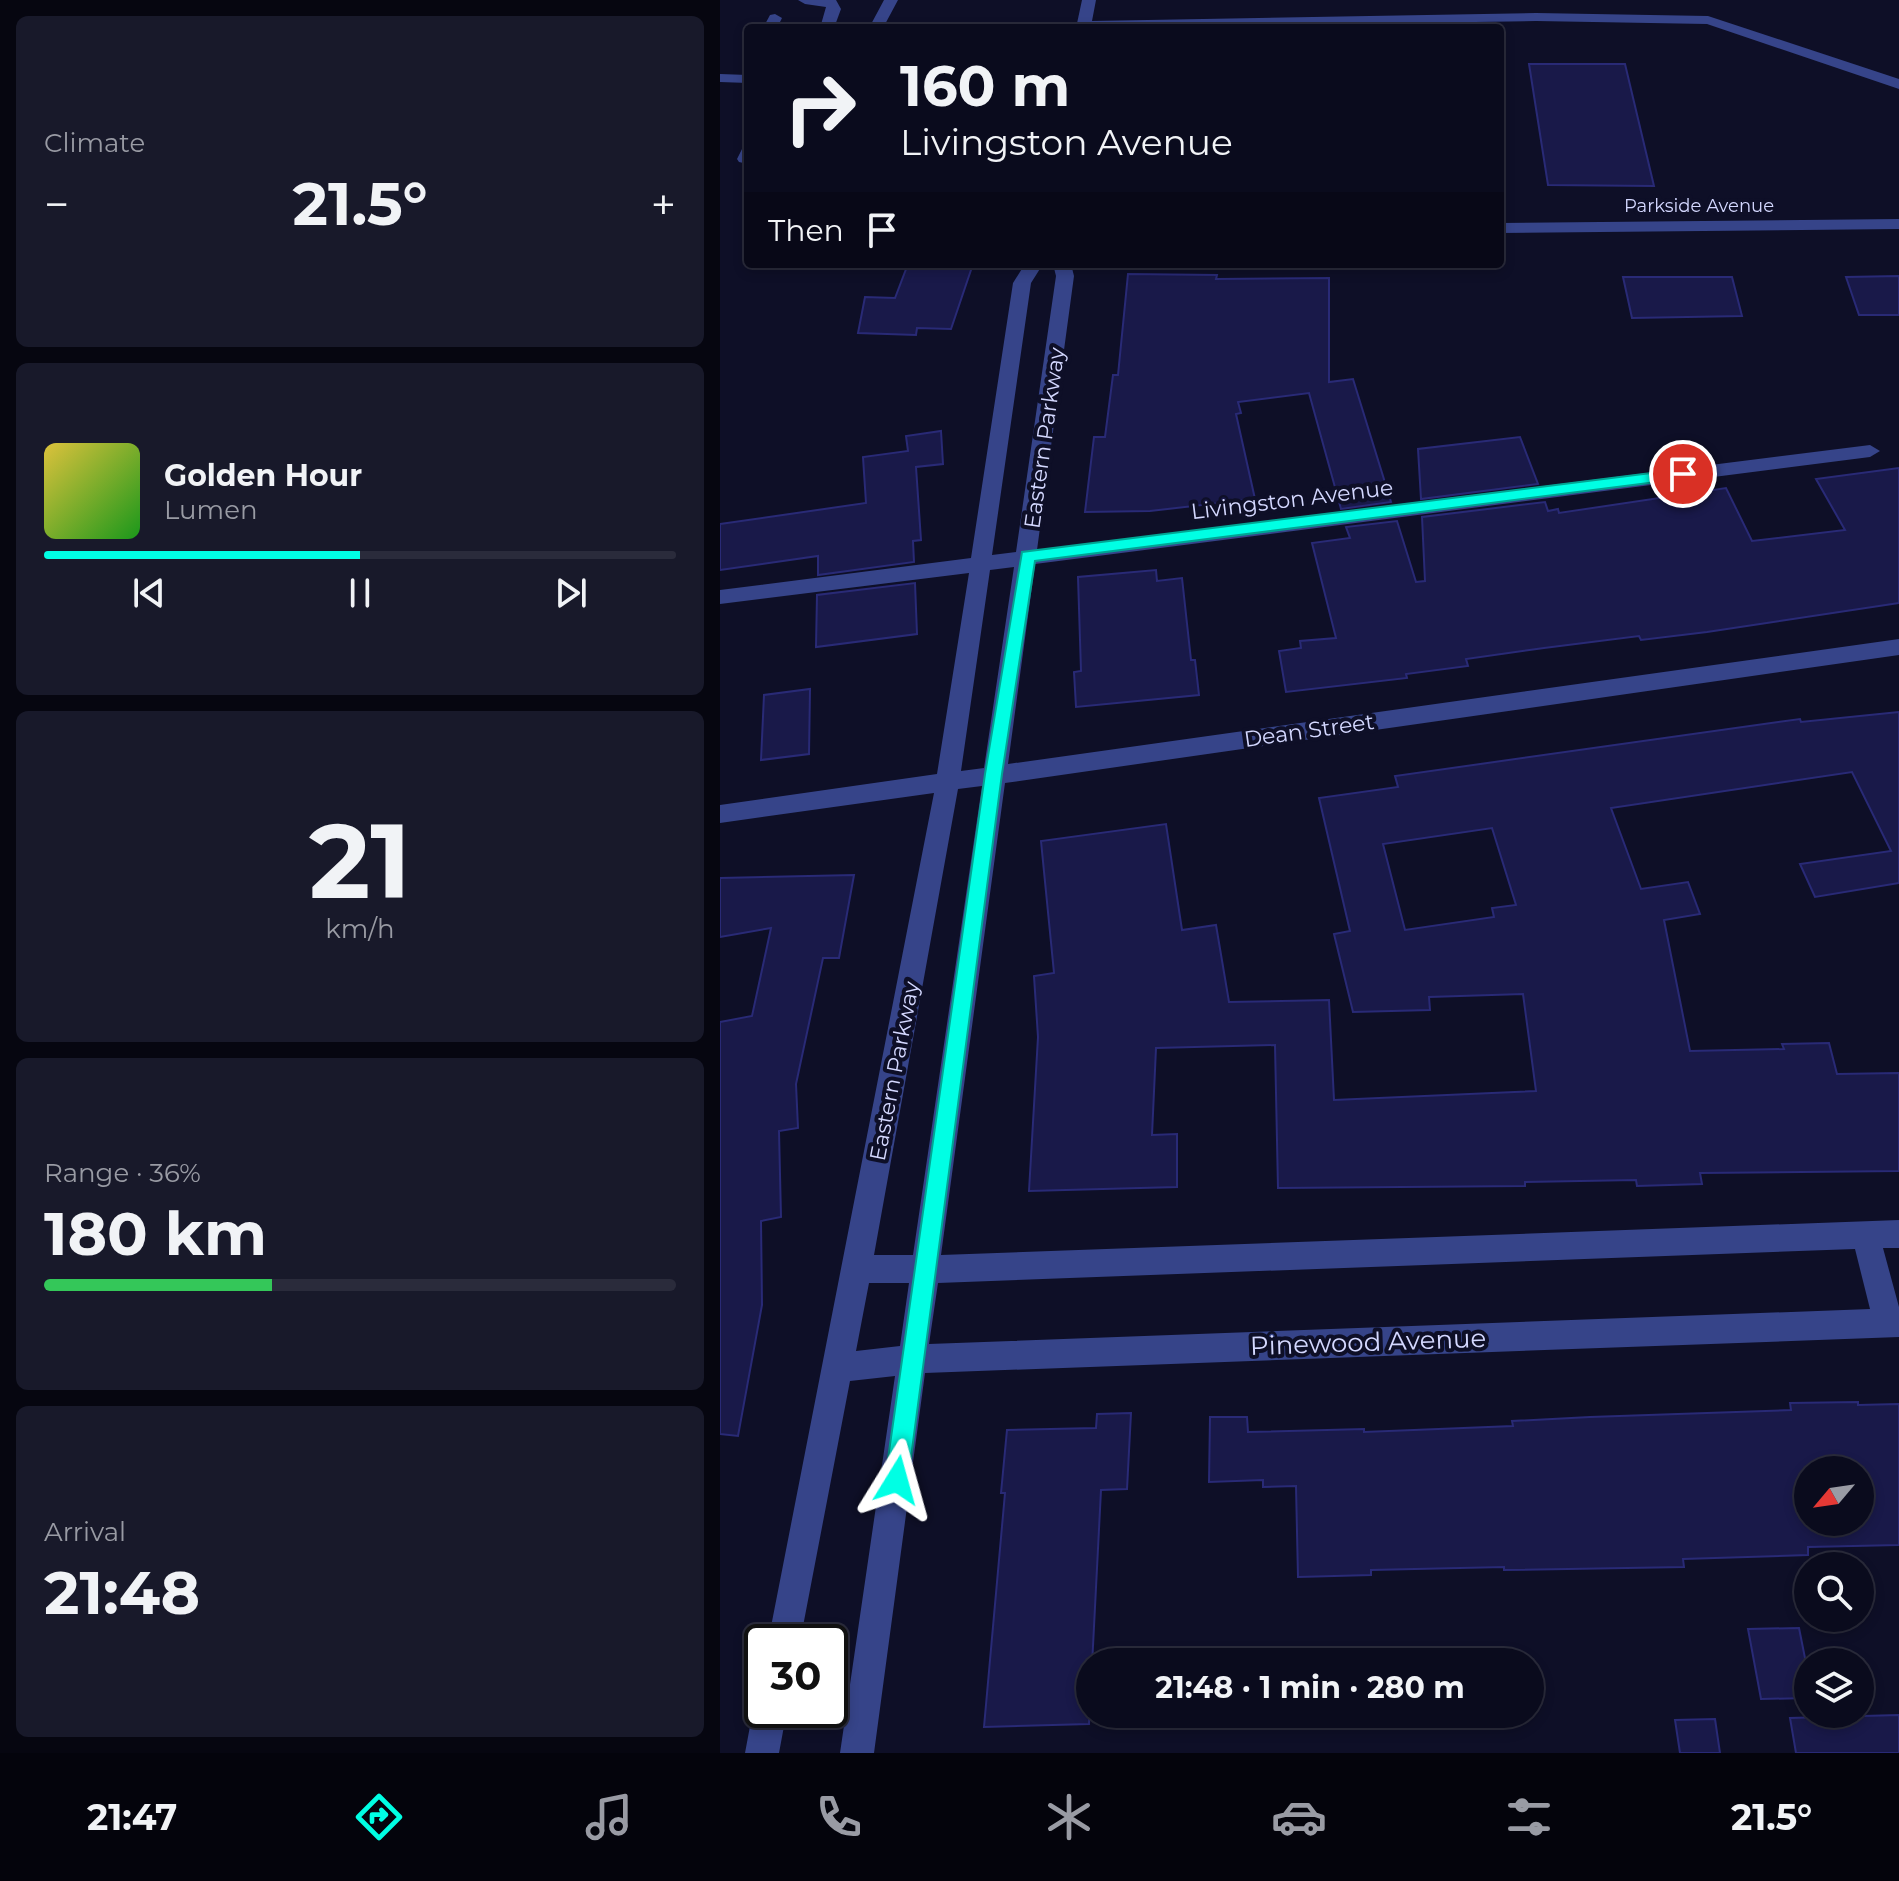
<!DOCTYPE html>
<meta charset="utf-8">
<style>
:root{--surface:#0a0b1d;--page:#18192a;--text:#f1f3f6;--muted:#999ba4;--line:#2a2b3b;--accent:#00ffe4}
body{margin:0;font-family:Montserrat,sans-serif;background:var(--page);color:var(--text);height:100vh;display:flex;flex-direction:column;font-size:30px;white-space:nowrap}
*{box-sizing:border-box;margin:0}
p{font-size:26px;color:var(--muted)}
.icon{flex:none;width:44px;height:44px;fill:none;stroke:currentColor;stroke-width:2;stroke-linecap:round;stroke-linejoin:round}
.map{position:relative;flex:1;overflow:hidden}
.details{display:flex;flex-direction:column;gap:16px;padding:16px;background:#060610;width:720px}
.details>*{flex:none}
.hud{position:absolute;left:24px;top:24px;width:760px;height:244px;border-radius:8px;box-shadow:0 4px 12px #0003,0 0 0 2px var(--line);background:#0a0b1d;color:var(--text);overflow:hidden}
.needle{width:52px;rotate:241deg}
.controls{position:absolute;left:1074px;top:1456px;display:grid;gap:16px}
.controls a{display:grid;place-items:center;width:80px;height:80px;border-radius:50%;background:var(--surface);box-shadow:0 4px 12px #0003,0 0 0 2px var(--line);font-size:40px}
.speed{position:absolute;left:24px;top:1624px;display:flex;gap:16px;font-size:40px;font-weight:700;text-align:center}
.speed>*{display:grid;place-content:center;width:104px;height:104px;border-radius:50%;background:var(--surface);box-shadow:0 4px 12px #0003,0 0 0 2px var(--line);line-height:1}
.speed .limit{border:4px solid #111;border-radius:12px;background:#fff;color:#111}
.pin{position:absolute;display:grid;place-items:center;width:68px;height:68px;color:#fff;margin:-34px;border:4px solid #fff;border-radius:50%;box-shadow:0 2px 8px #0007}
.me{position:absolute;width:88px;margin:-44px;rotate:8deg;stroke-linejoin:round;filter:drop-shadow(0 0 6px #0008)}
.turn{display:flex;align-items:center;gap:28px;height:168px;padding:0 24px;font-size:36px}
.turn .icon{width:104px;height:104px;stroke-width:2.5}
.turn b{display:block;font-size:56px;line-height:68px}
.then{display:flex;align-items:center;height:76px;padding:0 24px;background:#0003;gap:16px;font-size:30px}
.big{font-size:60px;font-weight:700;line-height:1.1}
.details .widget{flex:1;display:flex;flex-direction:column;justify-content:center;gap:12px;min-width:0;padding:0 28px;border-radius:12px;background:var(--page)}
.details .dial{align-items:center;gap:0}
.dial b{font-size:104px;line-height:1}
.song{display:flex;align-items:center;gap:24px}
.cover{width:96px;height:96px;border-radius:12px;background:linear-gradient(135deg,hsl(50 70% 55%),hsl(120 70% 35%))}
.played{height:8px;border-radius:4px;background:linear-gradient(90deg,var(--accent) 50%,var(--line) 50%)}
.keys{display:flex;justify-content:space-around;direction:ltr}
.heat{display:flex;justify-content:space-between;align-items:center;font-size:44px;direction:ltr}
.charge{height:12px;border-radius:6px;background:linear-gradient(90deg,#34c759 36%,var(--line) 0)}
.trip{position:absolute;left:356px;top:1648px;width:468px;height:80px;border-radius:40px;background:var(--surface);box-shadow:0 4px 12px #0003,0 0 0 2px var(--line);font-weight:700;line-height:80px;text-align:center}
.menu{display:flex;height:128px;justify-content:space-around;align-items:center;background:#04040c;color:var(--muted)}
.menu .icon{width:56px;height:56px}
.menu .active{color:var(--accent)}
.menu b{font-size:36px;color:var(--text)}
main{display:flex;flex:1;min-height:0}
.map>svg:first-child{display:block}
</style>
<main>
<section class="details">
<div class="widget"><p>Climate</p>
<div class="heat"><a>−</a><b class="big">21.5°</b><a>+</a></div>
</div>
<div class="widget">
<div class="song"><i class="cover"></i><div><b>Golden Hour</b><p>Lumen</p></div></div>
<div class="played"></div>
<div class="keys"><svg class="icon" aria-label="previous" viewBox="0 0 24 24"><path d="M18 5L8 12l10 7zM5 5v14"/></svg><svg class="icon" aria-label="pause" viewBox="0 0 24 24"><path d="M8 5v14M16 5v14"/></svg><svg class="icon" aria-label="next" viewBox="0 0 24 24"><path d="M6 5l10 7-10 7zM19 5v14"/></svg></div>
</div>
<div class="widget dial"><b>21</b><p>km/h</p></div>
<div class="widget"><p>Range · 36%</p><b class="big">180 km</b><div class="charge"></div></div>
<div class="widget"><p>Arrival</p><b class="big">21:48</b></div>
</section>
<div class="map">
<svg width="1179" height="1753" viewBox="0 0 1179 1753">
<rect width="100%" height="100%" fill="#0e0f27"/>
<!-- building -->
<path fill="#191949" stroke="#292a76" stroke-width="2" fill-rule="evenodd" d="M809,64h96l29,122 -106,-1z
M188,264h65l-22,65 -34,-1 -1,7 -58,-2 7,-36 30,1z
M408,274l89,1 -1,4 113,-1v104l24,-3 38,123 -50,7 -32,-116 -71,9 3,11 -5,1 19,85 -105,12 -65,1 9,-75h11l8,-62h5z
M1179,276v39h-40l-13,-38z
M903,277h109l10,39 -110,2z
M221,431l2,33 -27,3 5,73 -8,1 1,21 -96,13v-19l-98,14v-46l146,-21 -3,-46 45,-6 -2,-15z
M800,437l18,47 -117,15 -3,-50z
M1179,468v135l-192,29 -66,8 -2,-4 -95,12 -78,11 2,7 -62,8 1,4 -121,14 -7,-41 22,-3 -1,-7 36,-3 -24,-95 38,-5 -4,-11 51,-6 19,61 9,-1 -3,-64 123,-15 3,9 10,-2 1,4 167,-25 26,53 93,-11 -29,-51z
M436,570l1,11 25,-3 9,82h4l4,35 -123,12 -2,-35 7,-1 -3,-94z
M195,583l2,51 -101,13 1,-52z
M90,689l-1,65 -48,6 3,-65z
M1179,712v171l-84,14 -15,-33 91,-13 -39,-79 -241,36 30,81 47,-7 12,32 -36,6 26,131 94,-2 -2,-5 47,-1 8,31 62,-1v98l-199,2 2,11 -65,2 -1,-6 -111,2v4l-247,2 -3,-143 -119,3 -4,87 25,-1v53l-148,4 9,-154 -4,-61 20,-3 -13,-132 125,-17 16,106 34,-5 13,77 100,-2 5,100 202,-9 -13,-97 -94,3 1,13 -77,2 -19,-78 16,-3 -31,-133 79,-11 -3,-11 405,-57 1,3zM772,828l24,77 -24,3 2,9 -89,13 -22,-86z
M134,875l-15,83h-16l-27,126 2,44 -19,3 2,86 -20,4 1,84 -24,131 -18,-2v-412l32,-6 19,-88 -51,9v-59z
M1138,1402v3l41,-1v141l-91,2v8l-125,4 1,8 -180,3v-3l-133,3v5l-73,2 -2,-91 -33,1v-7l-54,2 1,-65h37l1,15 116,-3v3l149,-6 -1,-5 78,-4 201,-7 -1,-7zM1088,1470h52v52h-52z
M411,1413l-4,76 -26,1 -12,234 -105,3 21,-234h-4l6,-63 89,-2 1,-14z
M1079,1628l9,45v25l-47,1 -13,-70z
M1179,1715v38h-103l-6,-35z
M995,1719l5,34h-40l-5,-33z"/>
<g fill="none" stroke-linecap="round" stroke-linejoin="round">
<!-- minor -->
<path fill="#364489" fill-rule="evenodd" d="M78,0h38l5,9 -7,19h-14l6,-21 -21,-3z
M164,0h14l-15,28h-14z
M362,0h14l-4,21 444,-8 172,3 191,63v10l-192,-65 -171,-3 -460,7z
M55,14l7,4 -5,10h-14l7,-13z
M0,74l28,1v8l-28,-1z
M28,147v17l-9,-2 -2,-3 5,-10z
M1179,219v10l-399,4v-10z
M305,264h18l-12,19 -39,272 24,-3 40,-276 -3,-12h18l3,12 -37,274 833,-105 10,6 -10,6 -835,107 -27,200 891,-125v16l-894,128 -64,472 958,-35v28h-16l16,59v30l-974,36 -51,380h-34l55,-377 -45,5 -50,261h-32l166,-849 -214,30v-18l217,-31 32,-201 -249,31v-14l251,-32 42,-275zM294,567l-30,201 -23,3 29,-201zM262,786l-69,469h-39l84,-466zM1135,1249l15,60 -941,35 9,-61zM149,1283h40l-9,63 -44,5z
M42,1697v13h25l-8,43h-34l8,-43z"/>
</g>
<!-- route -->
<path fill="#00ffe4" stroke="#00a694" stroke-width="2" d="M963,469l7,5 -2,4 -653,83 -33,213 -94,706 -3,8 -8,4 -9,-4 -3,-8 100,-706 37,-222z"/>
<g text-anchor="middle" stroke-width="8" stroke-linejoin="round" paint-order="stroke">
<!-- far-street labels -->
<g font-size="18" fill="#d4d8ff" stroke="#0e0f27">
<text x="979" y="212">Parkside Avenue</text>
</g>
<!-- street labels -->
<g font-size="22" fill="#d4d8ff" stroke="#0e0f27">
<text transform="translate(324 438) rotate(-82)" y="8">Eastern Parkway</text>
<text transform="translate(572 499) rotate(-7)" y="8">Livingston Avenue</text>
<text transform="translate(589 730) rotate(-8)" y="8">Dean Street</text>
<text transform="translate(174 1071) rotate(-79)" y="8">Eastern Parkway</text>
</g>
<!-- near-street labels -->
<g font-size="26" fill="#d4d8ff" stroke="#0e0f27">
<text transform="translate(648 1342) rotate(-2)" y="9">Pinewood Avenue</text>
</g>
</g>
</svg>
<div class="controls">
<a><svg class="needle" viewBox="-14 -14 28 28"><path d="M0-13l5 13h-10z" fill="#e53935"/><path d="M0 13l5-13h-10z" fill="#999ba4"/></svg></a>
<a><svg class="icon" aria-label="search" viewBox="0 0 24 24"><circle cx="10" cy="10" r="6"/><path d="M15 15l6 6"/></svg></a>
<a><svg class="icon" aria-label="layers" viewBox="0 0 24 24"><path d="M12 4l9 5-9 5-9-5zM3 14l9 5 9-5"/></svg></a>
</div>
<div class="speed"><div class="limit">30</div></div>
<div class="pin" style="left:963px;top:474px;background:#d93025"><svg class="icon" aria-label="arrive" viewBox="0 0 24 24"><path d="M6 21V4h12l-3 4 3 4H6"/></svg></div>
<svg class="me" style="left:177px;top:1480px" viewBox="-20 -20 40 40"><path d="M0-17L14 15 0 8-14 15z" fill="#00ffe4" stroke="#fff" stroke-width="4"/></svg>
<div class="trip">21:48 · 1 min · 280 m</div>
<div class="hud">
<div class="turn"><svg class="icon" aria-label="right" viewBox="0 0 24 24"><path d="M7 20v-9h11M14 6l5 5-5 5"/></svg><div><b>160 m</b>Livingston Avenue</div></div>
<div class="then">Then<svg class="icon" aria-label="arrive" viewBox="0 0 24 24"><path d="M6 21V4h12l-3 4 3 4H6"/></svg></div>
</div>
</div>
</main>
<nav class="menu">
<b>21:47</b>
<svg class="icon active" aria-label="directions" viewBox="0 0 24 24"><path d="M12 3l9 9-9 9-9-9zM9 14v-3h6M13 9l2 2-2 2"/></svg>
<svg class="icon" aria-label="music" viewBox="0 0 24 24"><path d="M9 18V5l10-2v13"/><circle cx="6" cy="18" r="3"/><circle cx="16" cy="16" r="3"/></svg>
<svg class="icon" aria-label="phone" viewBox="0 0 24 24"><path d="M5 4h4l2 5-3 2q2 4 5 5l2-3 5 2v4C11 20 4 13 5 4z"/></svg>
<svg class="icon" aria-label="climate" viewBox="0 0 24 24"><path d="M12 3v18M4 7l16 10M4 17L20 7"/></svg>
<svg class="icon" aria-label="car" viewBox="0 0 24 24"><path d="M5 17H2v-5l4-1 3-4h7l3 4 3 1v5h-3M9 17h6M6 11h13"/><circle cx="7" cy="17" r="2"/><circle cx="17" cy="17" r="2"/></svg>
<svg class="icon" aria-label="filters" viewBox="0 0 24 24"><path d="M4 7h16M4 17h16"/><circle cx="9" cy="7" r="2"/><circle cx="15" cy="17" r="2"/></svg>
<b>21.5°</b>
</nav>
